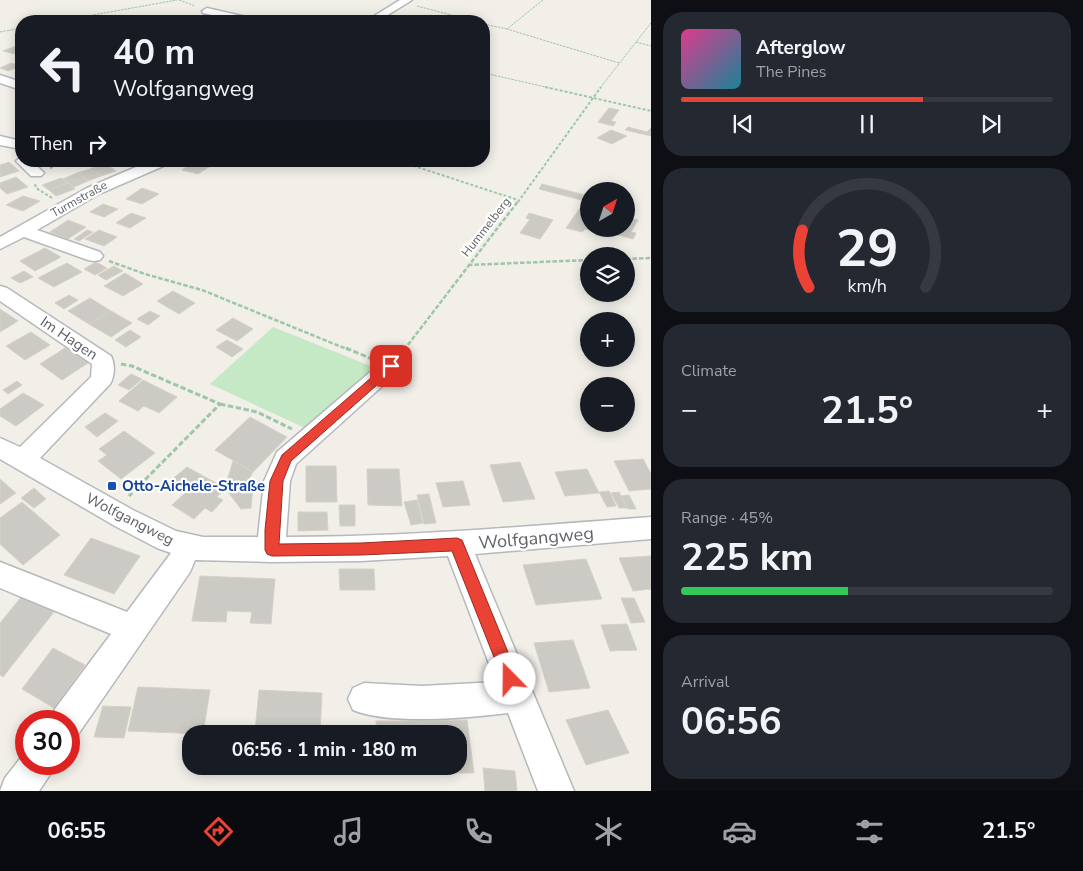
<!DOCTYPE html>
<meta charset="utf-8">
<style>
:root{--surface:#171b24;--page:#242831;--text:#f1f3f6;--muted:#9ea1a6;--line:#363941;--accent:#ea4335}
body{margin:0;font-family:"Nunito Sans",sans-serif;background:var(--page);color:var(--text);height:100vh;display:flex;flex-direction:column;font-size:19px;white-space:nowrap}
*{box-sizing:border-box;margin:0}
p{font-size:16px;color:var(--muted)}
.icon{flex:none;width:28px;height:28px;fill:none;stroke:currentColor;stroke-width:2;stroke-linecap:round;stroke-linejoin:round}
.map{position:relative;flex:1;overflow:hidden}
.side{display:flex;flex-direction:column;gap:12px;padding:12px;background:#0d0f14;width:432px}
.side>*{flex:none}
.hud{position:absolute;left:15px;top:15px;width:475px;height:152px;border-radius:20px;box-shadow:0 2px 12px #0003;background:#171b24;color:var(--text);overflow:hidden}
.needle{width:32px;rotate:39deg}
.tools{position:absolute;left:580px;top:182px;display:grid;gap:10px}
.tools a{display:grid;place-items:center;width:55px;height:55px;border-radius:50%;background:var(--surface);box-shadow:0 2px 12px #0003;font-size:25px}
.speed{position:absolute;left:15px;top:710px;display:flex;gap:10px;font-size:25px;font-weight:700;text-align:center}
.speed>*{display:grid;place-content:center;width:65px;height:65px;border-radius:50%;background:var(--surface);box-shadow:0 2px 12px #0003;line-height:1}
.speed .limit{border:8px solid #d22;background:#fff;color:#111}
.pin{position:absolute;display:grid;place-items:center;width:42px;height:42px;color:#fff;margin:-21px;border-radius:10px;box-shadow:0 2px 8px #0006}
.me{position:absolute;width:55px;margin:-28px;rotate:338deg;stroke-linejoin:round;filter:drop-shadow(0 0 4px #0008)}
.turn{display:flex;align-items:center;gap:18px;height:105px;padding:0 15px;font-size:22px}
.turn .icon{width:65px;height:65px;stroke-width:2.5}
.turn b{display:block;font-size:35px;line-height:42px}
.then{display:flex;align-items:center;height:48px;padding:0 15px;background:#0003;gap:10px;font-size:19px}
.big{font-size:38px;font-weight:700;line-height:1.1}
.side .card{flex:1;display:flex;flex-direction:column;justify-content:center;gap:8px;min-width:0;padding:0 18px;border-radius:20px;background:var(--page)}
.side .dial{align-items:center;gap:0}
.dial svg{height:130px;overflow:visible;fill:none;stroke:var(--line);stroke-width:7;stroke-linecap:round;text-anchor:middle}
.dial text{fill:var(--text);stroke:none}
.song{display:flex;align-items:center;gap:15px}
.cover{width:60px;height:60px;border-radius:8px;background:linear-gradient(135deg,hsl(330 70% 55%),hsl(190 70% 35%))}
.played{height:5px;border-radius:2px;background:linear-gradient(90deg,var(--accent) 65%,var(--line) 65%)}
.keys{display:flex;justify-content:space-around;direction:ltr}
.heat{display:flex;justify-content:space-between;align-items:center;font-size:28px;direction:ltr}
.charge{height:8px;border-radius:4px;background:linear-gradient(90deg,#34c759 45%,var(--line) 0)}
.trip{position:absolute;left:182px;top:725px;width:285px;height:50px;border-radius:20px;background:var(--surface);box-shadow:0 2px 12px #0003;font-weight:700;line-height:50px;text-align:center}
.menu{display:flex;height:80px;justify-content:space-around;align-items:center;background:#090b0e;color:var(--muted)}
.menu .icon{width:35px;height:35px}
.menu .on{color:var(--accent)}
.menu b{font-size:22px;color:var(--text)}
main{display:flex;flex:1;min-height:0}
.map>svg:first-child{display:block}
</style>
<main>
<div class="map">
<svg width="651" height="791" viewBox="0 0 651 791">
<rect width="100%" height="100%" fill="#f1efe8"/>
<!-- green -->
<path fill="#c5e8c5" d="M273,327l100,40 -68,61 -95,-44z"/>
<!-- building -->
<path fill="#cccac5" stroke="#d6d1c6" d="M209,15l13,3 -8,3 -15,-2z
M21,44v10l-2,1 -16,-4z
M11,63l10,3 -13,5 -8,-3z
M609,108l10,2 -8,11 5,1 -3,4 -15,-4z
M628,127l19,5 4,-4v8l-26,-6z
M611,130l16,6 -15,8 -15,-6z
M195,161h3l14,4 -14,9 -16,-4z
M9,162l10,9 -19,6v-12z
M104,163l12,8 -15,5 -11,-7z
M90,169l11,7 -13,5 -11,-8z
M77,173l11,8 -14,6 -11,-8z
M16,177l12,10 -21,7 -7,-6v-5z
M61,178l7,5 -19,7 -7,-5z
M68,183l7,6 -19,7 -7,-6z
M542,184l47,12v6l-50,-13z
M142,188l17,6 -17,10 -16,-5z
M23,196l17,5 -17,10 -17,-6z
M103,204l15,5 -14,8 -14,-5z
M582,205l7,2v22h37v-12l12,3 -7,12 5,1 -3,6 -32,-9 -2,3 -14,-4 -3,3 -16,-4z
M131,213l15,5 -16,10 -14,-5z
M529,213l24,7 -13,19 -20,-6 10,-14 -4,-1z
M68,220l18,7 -18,12 -18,-7z
M87,230l6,2 -14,9 -5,-2z
M99,230l18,7 -13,9 -19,-7z
M45,248l16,9 -26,14 -15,-10z
M96,262l11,6 -12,7 -11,-6z
M67,263l15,9 -28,15 -16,-9z
M114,266l9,5 -17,9 -8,-5z
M24,271l9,6 -13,6 -9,-5z
M125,273l18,11 -20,12 -19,-10z
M173,291l22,12 -16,11 -22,-13z
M69,295l9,5 -14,9 -9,-6z
M90,298l21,13 -22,13 -21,-13z
M0,309l18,12 -18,11z
M111,311l21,12 -21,14 -22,-13z
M150,311l10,5 -12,9 -11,-6z
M233,318l20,11 -16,12 -21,-11z
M130,330l11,7 -15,10 -11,-7z
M31,332l19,13 -25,15 -19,-14z
M227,340l16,9 -11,8 -16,-10z
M65,348l23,15 -26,17 -22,-16z
M131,374l11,5 -13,11 -11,-5z
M143,380l34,17 -18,16 -15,-7 -6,5 -19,-10z
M17,381l5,4 -14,9 -5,-4z
M23,393l21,12 -28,21 -16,-10v-7z
M105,413l13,8 -21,16 -12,-10z
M250,417l37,20 -34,35 -38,-22z
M124,431l31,22 -34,26 -23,-18 9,-6 -8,-6z
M643,459l8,15v15l-22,2 -15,-30z
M233,461l20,11 -7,12 7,1 -2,23 -10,1 -16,-21z
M520,462l15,37 -32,3 -13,-37z
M306,466h30l1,36h-31z
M187,467l38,21 -8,9 6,3 -11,12 -7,-4 -11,11 -22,-14 14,-13 -17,-10z
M367,469h32l3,37 -34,-1z
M587,469l12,24 -34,3 -10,-24z
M0,479l16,14 -16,11z
M463,481l7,24 -27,2 -7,-24z
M34,488l12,11 -12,9 -13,-10z
M609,491l7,15 -9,1 -8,-15z
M619,492l8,16h-8l-8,-15z
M429,494l7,29 -12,1 -7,-29z
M629,495l7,14h-8l-7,-13z
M417,500l6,23 -12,2 -7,-23z
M22,502l38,33 -37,30 -23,-21v-26z
M339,505h16v21h-15z
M298,512h29l1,18 -30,1z
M91,538l49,18 -26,38 -50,-19z
M651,556v33l-18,2 -14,-33z
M586,559l16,40 -66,6 -13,-40z
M339,569h35l1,21h-35z
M200,576l75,3 -4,45 -21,-1 2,-11 -25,-1 -1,11 -34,-1z
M22,596l32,16 -51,65 -3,-2v-52z
M621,598h13l11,24 -14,1z
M627,624l10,26 -27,1 -9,-26z
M573,640l17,48 -41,4 -15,-49z
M53,648l32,17 -31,43 -32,-19z
M138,687l72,3 -7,44 -75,-3z
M259,690l63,3 -2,41 -65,-3z
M103,706l28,1 -7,31 -30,-1z
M608,710l21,43 -43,12 -20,-45z
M467,720l7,53h-70l-1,-7h56v-32h-58l-1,-13z
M376,721h24l1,13h-24z
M351,728h25l1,6h-25z
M379,766h24l1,7h-25z
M483,768l32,3 2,20h-32z"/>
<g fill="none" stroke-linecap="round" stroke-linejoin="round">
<defs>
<path id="minor" d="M400,0h12l-34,21h-12z
M207,8l48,11 1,2h-17l-36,-8 -1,-2z
M0,75l21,7v8l-21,-7z
M0,136l21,5v8l-21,-4z
M21,157v4h11l12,12 -3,3h-10l-15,-15z
M150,161h20l-2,3 -69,30 -62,36 63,22 3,4 -3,4 -6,1 -6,-1 -64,-23 -24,12v-12l87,-49z
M0,286l7,2 104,68c4,8 4,20 -1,28l-70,74 93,52 43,21 27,6h55l6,-56 13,-29 106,-91 8,-2 8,2 3,5 -3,5 -103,93 -6,17 -4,56c122,0 243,-11 365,-20v22l-176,15 99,237h-36l-30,-78c-39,5 -120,12 -155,-3l-5,-11 5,-11 11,-5 58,3 74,-4 -48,-126 -87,5 -89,1 -77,-2 -5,12 -111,161 -10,4v-16h-18l4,-12 56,-75 -111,-46v-26l127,50 44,-59 -14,-5 -42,-22 -115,-67v-21l20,9 71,-70 1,-13 -92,-63z
M26,751v13h28l-5,12 -10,15h-39l5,-13z"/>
</defs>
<!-- minor casing -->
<use href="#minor" stroke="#b5b8bc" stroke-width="3"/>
<!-- path-far3 -->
<path stroke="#9cc7a9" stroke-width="1" stroke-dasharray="2.5 1" stroke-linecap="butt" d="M179,0l16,6
M543,0l-36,29 112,34
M417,6l57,15
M59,21l118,-21
M484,24l23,5
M0,32l21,-4
M636,42l15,4
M484,73l66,15
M600,88l51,-65"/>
<!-- path-far2 -->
<path stroke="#9cc7a9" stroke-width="2" stroke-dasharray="3 2" stroke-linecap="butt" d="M545,87l106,24
M399,161l119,39
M50,168l20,-7
M35,184l1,4 16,10
M518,202l83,-115"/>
<!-- path-far1 -->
<path stroke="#9cc7a9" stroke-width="2.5" stroke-dasharray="4.5 2" stroke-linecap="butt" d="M626,259l25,-1
M109,261l36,13 57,16 147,60
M468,265l121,-5
M404,350l115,-150"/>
<!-- path -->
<path stroke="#9cc7a9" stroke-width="3" stroke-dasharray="5.5 2.5" stroke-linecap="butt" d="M346,348l26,11
M401,354l4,-6
M121,364l11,2 88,38 -91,92
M220,404l37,8 35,17"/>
<!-- minor -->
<use href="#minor" fill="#fff" fill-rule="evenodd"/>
</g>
<!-- route -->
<path fill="#ea4335" stroke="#982c22" d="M391,363l4,1 2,2 -2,3 -104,92 -8,20 -4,63 82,-1 96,-5 5,2 57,139 -3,6 -6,2 -5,-2 -53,-134 -91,4 -89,1 -5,-2 -2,-4v-20l5,-49 12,-26 105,-91z"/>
<!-- markers -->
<rect fill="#1a4fb4" stroke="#fff" stroke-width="2" x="107" y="481" width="10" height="10" rx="2.5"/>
<g text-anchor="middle" stroke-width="4.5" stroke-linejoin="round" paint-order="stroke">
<!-- far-street labels -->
<g font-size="12" fill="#5f6368" stroke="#fff">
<text transform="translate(79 199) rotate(-29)" y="4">Turmstraße</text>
<text transform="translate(486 227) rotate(-52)" y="4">Hummelberg</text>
</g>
<!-- street labels -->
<g font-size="15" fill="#5f6368" stroke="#fff">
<text transform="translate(69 338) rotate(34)" y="5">Im Hagen</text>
<text transform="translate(130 519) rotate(27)" y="5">Wolfgangweg</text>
</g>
<!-- transit labels -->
<g font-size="15" font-weight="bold" fill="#164399" stroke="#fff" text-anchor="start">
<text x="122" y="491">Otto-Aichele-Straße</text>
</g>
<!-- near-street labels -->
<g font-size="18" fill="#5f6368" stroke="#fff">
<text transform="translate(536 538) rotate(-5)" y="6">Wolfgangweg</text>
</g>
</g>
</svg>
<div class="tools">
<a><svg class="needle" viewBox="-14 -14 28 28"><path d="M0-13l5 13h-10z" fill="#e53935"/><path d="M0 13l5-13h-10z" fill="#9ea1a6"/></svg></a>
<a><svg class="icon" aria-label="layers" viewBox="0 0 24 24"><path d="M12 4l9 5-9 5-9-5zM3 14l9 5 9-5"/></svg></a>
<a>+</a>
<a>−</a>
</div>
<div class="speed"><div class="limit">30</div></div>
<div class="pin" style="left:391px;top:366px;background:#d93025"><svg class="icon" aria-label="arrive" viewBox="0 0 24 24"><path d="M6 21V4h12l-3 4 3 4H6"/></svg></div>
<svg class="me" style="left:510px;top:679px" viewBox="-20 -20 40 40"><circle r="19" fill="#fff"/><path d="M0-13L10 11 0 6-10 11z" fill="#ea4335"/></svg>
<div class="trip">06:56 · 1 min · 180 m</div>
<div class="hud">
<div class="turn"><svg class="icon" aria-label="left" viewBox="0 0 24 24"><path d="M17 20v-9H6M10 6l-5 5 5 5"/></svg><div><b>40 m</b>Wolfgangweg</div></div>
<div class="then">Then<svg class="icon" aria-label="right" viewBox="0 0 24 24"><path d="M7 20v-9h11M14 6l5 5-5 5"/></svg></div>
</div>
</div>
<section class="side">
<div class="card">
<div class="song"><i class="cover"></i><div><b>Afterglow</b><p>The Pines</p></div></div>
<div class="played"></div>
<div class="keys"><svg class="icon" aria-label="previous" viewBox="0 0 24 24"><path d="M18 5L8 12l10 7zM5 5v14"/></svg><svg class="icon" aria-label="pause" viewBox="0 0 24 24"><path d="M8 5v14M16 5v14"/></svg><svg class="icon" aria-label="next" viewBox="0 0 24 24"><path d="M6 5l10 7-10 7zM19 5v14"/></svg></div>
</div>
<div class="card dial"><svg viewBox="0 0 100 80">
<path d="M14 69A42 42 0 1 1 86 69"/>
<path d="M14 69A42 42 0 0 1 10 34" stroke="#ea4335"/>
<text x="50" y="56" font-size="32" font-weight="700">29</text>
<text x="50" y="72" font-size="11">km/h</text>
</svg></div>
<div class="card"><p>Climate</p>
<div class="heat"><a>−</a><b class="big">21.5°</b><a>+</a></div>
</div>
<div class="card"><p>Range · 45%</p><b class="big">225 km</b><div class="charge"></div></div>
<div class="card"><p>Arrival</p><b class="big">06:56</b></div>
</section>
</main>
<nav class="menu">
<b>06:55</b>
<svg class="icon on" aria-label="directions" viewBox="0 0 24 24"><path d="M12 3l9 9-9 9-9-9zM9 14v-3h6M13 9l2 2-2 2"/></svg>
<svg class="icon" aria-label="music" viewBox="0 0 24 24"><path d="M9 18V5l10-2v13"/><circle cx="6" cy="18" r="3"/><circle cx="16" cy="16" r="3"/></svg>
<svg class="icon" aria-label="phone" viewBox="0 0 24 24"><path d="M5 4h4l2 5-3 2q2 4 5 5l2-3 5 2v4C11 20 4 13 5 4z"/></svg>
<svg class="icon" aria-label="climate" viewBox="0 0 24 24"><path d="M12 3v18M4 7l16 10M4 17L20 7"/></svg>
<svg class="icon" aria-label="car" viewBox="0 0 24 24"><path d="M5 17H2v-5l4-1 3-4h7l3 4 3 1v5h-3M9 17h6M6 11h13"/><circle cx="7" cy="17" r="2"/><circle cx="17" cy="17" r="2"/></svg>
<svg class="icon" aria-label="filters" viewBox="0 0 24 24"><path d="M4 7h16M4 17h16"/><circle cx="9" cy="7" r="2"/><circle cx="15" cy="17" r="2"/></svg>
<b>21.5°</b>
</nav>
